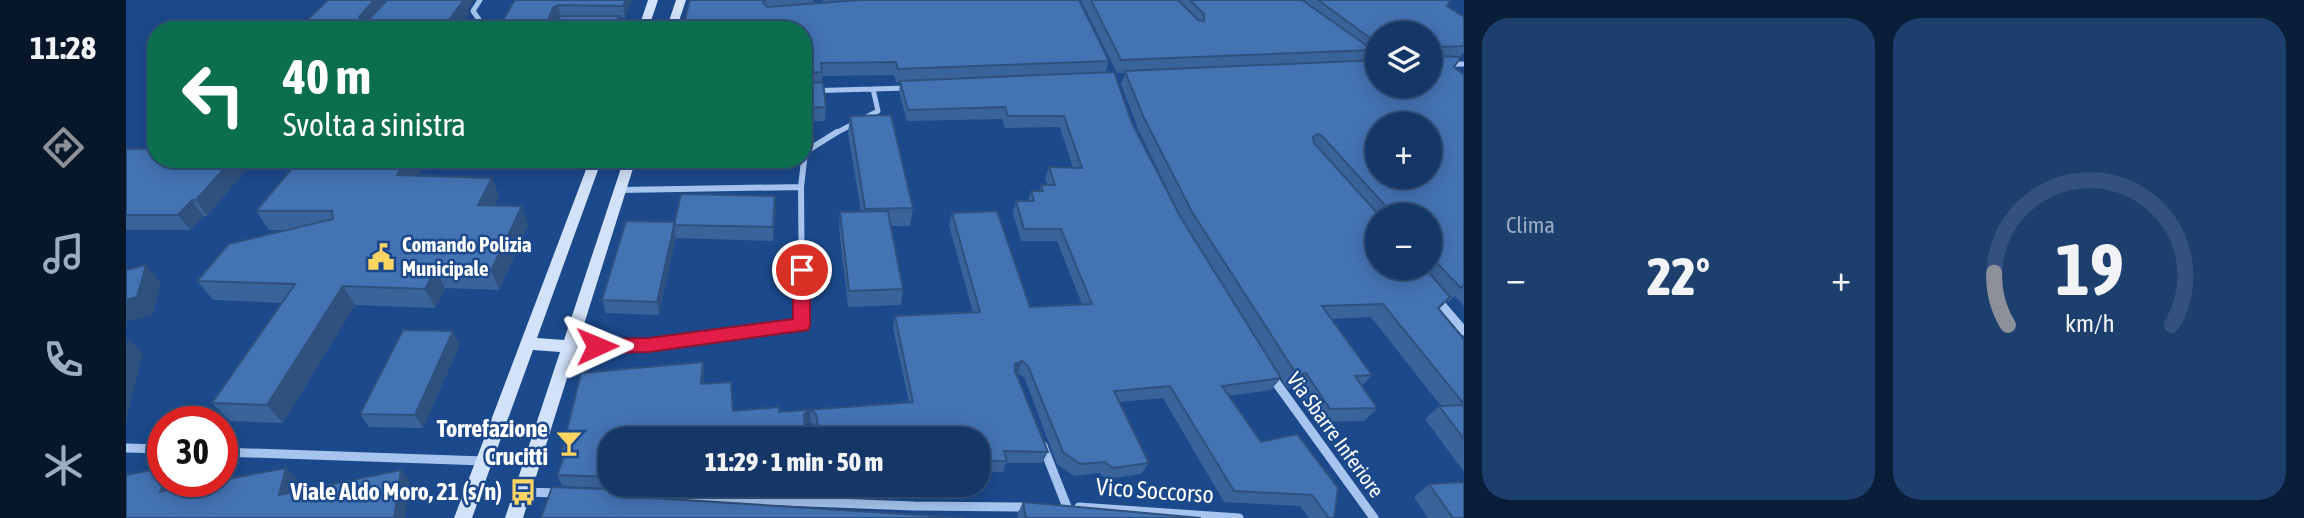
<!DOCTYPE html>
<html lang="it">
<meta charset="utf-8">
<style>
:root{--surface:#143768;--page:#1d3f6e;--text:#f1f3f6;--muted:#9dacc0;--line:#33517c;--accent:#8c9099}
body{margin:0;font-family:"Asap Condensed",sans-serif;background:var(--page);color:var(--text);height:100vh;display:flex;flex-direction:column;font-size:26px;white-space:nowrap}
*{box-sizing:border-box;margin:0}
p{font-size:23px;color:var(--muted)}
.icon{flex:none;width:38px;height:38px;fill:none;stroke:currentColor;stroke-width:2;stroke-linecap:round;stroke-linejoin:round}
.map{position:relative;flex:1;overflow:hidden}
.panel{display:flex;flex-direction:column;gap:18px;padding:18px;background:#0b1e39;width:840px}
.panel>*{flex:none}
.top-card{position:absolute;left:21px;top:21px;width:665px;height:147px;border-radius:28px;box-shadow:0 4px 18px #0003,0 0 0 2px var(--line);background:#0b6e4f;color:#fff;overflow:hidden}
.buttons{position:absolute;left:1239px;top:21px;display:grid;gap:14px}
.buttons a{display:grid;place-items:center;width:77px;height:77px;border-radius:50%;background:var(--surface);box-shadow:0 4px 18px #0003,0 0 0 2px var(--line);font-size:35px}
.speed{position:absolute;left:21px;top:406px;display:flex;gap:14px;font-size:35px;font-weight:700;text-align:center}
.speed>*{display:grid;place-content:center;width:91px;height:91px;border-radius:50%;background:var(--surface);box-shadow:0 4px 18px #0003,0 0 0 2px var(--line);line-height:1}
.speed .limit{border:10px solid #d22;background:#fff;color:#111}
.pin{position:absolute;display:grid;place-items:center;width:60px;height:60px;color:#fff;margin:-30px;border:4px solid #fff;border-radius:50%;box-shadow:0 2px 7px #0007}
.me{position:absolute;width:77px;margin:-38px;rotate:89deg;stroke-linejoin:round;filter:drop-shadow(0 0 5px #0008)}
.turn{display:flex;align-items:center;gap:24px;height:147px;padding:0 21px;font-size:32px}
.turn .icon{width:91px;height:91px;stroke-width:2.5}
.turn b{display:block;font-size:49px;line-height:60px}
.big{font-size:52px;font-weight:800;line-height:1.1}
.panel .tile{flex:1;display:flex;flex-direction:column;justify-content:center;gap:10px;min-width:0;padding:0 24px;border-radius:28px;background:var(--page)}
.panel .dial{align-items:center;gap:0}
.dial svg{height:182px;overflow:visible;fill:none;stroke:var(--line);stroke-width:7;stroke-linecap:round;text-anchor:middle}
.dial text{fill:var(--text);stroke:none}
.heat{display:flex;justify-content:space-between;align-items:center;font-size:38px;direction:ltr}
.panel .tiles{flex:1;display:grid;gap:18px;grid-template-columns:repeat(2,1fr)}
.trip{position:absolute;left:472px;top:427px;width:392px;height:70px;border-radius:28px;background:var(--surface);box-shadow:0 4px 18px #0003,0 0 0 2px var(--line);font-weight:800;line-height:70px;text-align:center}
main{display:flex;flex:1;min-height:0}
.dock{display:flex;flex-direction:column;width:126px;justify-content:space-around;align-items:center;background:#08162a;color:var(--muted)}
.dock .icon{width:49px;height:49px}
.dock .on{color:var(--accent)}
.dock b{font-size:32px;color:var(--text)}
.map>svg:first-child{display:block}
</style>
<main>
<nav class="dock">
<b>11:28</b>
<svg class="icon on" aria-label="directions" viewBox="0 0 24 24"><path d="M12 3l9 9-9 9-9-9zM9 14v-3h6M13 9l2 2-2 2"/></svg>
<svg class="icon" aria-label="music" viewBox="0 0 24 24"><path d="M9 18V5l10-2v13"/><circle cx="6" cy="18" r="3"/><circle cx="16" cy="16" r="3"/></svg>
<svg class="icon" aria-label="phone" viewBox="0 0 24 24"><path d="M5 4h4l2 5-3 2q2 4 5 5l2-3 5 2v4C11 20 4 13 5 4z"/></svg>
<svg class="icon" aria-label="climate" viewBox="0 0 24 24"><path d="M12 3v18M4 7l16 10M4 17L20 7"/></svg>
</nav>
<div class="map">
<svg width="1338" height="518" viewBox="0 0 1338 518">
<rect width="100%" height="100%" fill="#1b498b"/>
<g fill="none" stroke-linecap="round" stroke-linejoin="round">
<!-- street-far2 -->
<path stroke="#a6c4ed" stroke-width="5" d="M354,0l-7,11 7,10v9
M485,22l34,1
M1304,65l34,-1
M677,91l105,-3
M708,134l44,-23 -5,-22"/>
<!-- street-far1 -->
<path stroke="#a6c4ed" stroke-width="6" d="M359,167l4,-8
M675,187l4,-35 32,-20
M494,190l181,-3 1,116
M1311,300l2,3"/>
<!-- street -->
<path stroke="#a6c4ed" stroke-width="9" d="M1312,301l26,30
M445,347l78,-2 153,-20v-24
M1146,377l102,141
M917,446l24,61
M0,448l37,1
M96,452l262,9
M688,485l2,16
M397,492l34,1
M520,496l268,10 115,1
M953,507l160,11"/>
<!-- secondary -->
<path fill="#d2e2f9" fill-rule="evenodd" d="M522,0h10l-10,30h-10z
M550,0h10l-10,30h-10z
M464,159h12l-65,179 27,2 60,-181h12l-113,359h-18l55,-166 -27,-2 -61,168h-18z"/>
</g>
<!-- wall -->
<path fill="#3a639a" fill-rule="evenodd" d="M389,0h117l-7,18 -6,-1 2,11 -124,2z
M564,0h124v3h10l-2,-3h257l30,61 -4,12 27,50 52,100 -46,-94 -17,-45 4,-11h-8l-36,-73h221l3,2v-2h146l-4,6 17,11v35l-10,15 10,8v231l-9,-10 -7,6 -1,-1 -8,8 25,30v133l-39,-53 14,-13h2l-70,-89 -40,2 41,56 -10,11 15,22 -13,13 -45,1 -24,-35 -8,1 -6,-10 -10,12 -43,6 33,46 73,76h-25l-9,-12 -76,-4 -61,-104 -44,4 30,61 -8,11 -34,5 -8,-6 -25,3 -17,-12 -33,-87 -7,-4 -1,1 32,78 -6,11h-36l-3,9h-25v-33h-367v46h48l-1,5 -96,-4 -5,-11 6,-15 -2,-6 142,-92 1,12v10l29,27 46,1 130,-10 -16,-74 2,-12 78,-3 -24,-88 3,-12 78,94 52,-3 -25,-63h-36l-8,-28 3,-12h12l3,-10h8l2,-6h6l-2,-6 4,-12 24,1 -13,-41 -55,1 -3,-9 -95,2 -8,-29 1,-10h-4l-2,-7 -72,1v6l4,25 -1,14 -22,1v-92zM1251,33l53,53h-53zM1243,56l7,5h-10zM1251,215h53v53h-53zM684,422l6,4 1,4 -2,4 -10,-3v-6z
M724,116l63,92 -3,18h-19l12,63 -2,16 -53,2 -9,-79 1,-16h21l-13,-79z
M0,149l30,10h272l-10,17 74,2 7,18 -4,9 27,1 6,19 -29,65 -54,-2 -10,20 -80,-3 -72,118 -53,-2 -18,-18 71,-100 -70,-3 -16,-19 89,-51h-17l-13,-19 40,-46 -44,-2 -45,53h-4l-12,14h-65z
M395,159h45l-2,6 -41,-1z
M521,159h41l-1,6 -39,-1z
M650,209l-3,32 -97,-3 -17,77 -53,-2 -4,-13 73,-78z
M334,344l-37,84 -54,-1 -9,-13z
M1303,484l35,34h-36l-14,-21z
M897,502l178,16h-183l-1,-3z"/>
<!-- shaded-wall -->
<path fill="#30507d" d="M248,0h17l-25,30 -7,-13z
M338,0h10l-6,9 1,5 -13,16h-15z
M500,0h6l-7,18 -2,-12z
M432,5l3,12 -5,3 -4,10 -3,-12 4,-10z
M493,16l2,12 -1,2h-7z
M107,159h17l2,4 -45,53 -11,-16z
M281,159h21l-22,35 -9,-19z
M366,178l7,18 -13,28 -8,-19z
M649,196l1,13 -3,32v-14z
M66,200l11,16 -12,14 -13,-15z
M396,206l6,19 -29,65 -8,-19z
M548,225l2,13 -17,77 -2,-13z
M20,265l15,18 -8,32 -27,7v-22z
M310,269l9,19 -10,20 -10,-19z
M217,286l12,19 -72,118 -16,-18z
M327,331l7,13 -37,84 -8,-13z
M4,340l13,13 -17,68v-65z
M896,361l-5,12 -6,3 4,-12z
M577,362l1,12 -1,22 -2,-12z
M684,410v12l-6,4v-12z
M160,468l12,12 -7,26 -12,-11z
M275,470l9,12 -5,36h-11z
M39,481h19l-9,23 -15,-12z"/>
<!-- building -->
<path fill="#4473b3" stroke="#30507d" stroke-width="2" fill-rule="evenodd" d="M202,0h46l-15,17 3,4 6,-1 19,-20h77l-23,30h-144z
M389,0h111l-3,6 -65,-1 -5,3 -4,10 5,5 7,-7h58l-6,14h-116z
M564,0h75l-2,3 5,4 91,-7h220l30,61 -211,8 -2,-7 -75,1 1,9 -19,1v-43h-121z
M965,0h87l20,20 6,1v-7l-14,-14h112l71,50 -252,10z
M1192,0h133l-4,6 17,11v29l-26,1 -4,4 1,5 26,1 -7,10 10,8v210l-3,3 -31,-32v-41h-38v-2l-70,-77 -4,-2 -5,3 1,6 65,72h-2v53h48l25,29 -12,11 26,31v65l-81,-100 -61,2 50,69 -17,1 22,32 -47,1 -24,-36 -9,2 -105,-163 -49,-96 -18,-45 252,-11v26h53v-53h-53v10zM1251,124h53v53h-53z
M988,72l18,51 49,95 100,160 -59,8 39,56 36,-8 41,54 -4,30h-5l-17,-23 -78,-4 -64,-105 -56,5 35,72 -36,5 -8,-6 -25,2 -17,-12 -35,-86 -6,-5 -7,3v7l33,81 -44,-1 3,10h-29v-22h-367v38l-54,-2 8,-21h-4l20,-81 122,-11 -2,22 30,-2 2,29 46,-4v5l134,-10 -18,-86 85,-4 -28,-99 45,-2 33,96 62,-3 -31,-75h-37l-8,-28h18l-3,-10h12l-2,-6h14l-6,-18 33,1 -18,-52h-56l-3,-9 -97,3 -8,-29zM684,410l6,4 2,13 -3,7 -10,-3 -1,-17z
M697,82l3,25 -23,1v-25z
M765,115l22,93 -48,1 -15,-93z
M0,149h30v10h77l-37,41h-4l-14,15h-52z
M174,159h107l-10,16 95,3 -14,27 44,1 -31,65 -55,-2 -11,20 -82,-3 -76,119 -55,-2 83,-119 -98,-3 32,-37 104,-25 -1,-8h-76z
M555,194l94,2 -2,31 -99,-2z
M762,211l15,78 -54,2 -9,-79z
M500,221l49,1 -18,80 -55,-2z
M20,265l-9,32 -11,3v-30z
M277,330l50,1 -38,84 -55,-1z
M4,340l-4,16v-11z
M1338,405v34l-25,-33z
M37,468v13h2l-5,11 57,-11h5v-1l64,-12 -7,27 122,-25 -7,48h-268v-43z
M1338,482v36h-11l-24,-34z
M426,487l101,4v7l313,20h-425z
M897,502l178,16h-175z"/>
<!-- route -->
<path fill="#e11d48" stroke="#92132f" stroke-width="2" d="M676,264l8,6v55l-2,5 -159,22 -52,1 -7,-2 -2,-5 2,-5 7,-2 52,-1 144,-19v-49z"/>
<!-- icons -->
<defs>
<symbol id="civic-bare" viewBox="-9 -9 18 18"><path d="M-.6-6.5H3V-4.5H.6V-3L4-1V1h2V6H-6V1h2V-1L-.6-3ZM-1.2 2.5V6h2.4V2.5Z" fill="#fed562" stroke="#1b498b" stroke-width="2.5" paint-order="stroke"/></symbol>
<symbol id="bar-bare" viewBox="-9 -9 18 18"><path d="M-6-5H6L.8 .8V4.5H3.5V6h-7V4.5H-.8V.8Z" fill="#fed562" stroke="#1b498b" stroke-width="2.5" paint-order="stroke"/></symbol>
<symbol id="bus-bare" viewBox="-9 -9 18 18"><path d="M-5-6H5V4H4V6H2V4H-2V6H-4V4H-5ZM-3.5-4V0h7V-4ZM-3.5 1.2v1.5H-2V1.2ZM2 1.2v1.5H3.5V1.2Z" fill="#fed562" stroke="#1b498b" stroke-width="2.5" paint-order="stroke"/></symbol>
</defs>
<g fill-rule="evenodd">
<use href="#civic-bare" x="236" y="238" width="38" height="38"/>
<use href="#bar-bare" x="424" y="424" width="38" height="38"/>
<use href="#bus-bare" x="378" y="473" width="38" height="38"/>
</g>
<g text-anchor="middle" stroke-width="5" stroke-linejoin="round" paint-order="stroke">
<!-- poi labels -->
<g font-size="21" font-weight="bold" fill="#fff" stroke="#1b498b" text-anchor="start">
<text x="276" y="252">Comando Polizia<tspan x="276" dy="24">Municipale</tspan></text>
</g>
<!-- street labels -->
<g font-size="21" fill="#fff" stroke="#1b498b">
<text transform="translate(1209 435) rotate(54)" y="7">Via Sbarre Inferiore</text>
</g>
<!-- near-poi labels -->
<g font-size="24" font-weight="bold" fill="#fff" stroke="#1b498b" text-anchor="end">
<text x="422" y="437">Torrefazione<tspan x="422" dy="28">Crucitti</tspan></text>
<text x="376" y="500">Viale Aldo Moro, 21 (s/n)</text>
</g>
<!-- near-street labels -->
<g font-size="24" fill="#fff" stroke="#1b498b">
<text transform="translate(1029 491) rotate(4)" y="8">Vico Soccorso</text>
</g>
</g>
</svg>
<div class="buttons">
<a><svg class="icon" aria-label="layers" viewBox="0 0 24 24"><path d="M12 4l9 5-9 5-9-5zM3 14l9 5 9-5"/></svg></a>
<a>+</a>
<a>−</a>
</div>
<div class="speed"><div class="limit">30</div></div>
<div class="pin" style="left:676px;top:270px;background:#d93025"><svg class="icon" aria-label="arrive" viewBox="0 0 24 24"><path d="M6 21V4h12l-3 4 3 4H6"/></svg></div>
<svg class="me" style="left:471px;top:346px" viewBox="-20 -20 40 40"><path d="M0-17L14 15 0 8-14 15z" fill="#e11d48" stroke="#fff" stroke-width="4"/></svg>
<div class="trip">11:29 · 1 min · 50 m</div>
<div class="top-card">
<div class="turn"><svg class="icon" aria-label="left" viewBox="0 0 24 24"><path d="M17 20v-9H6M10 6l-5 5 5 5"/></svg><div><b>40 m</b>Svolta a sinistra</div></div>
</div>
</div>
<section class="panel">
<div class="tiles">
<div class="tile"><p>Clima</p>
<div class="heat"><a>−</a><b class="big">22°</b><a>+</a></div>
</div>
<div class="tile dial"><svg viewBox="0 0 100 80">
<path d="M14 69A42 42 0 1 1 86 69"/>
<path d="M14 69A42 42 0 0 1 8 46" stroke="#8c9099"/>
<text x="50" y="56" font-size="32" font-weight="700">19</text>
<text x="50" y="72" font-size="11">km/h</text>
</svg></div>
</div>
</section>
</main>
